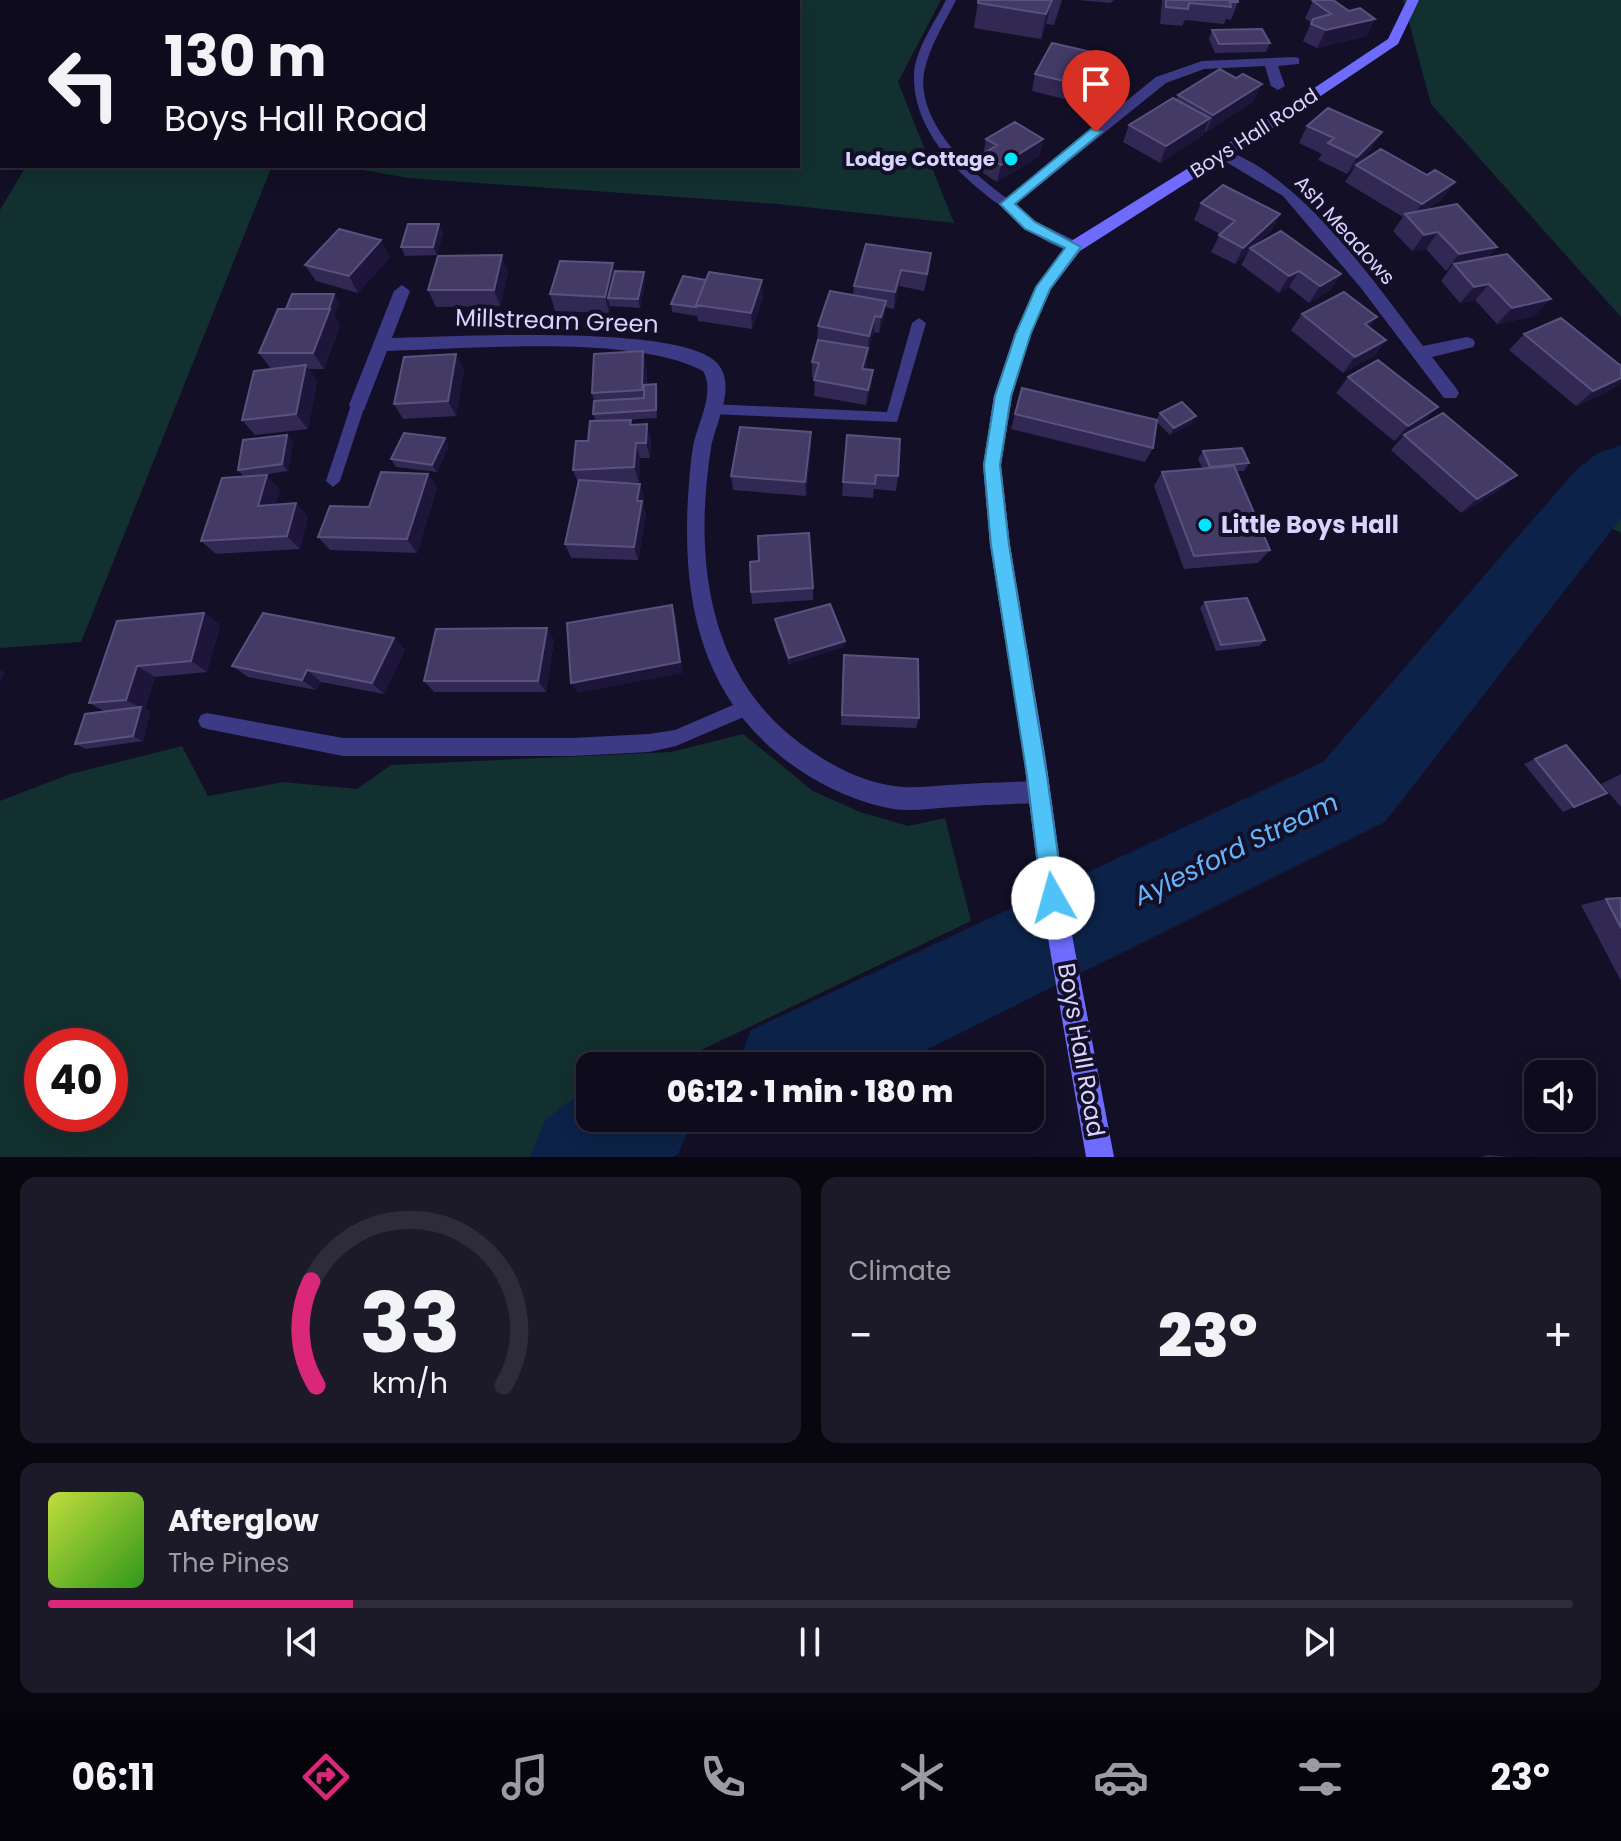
<!DOCTYPE html>
<meta charset="utf-8">
<style>
:root{--surface:#0e0b1c;--page:#1c1929;--text:#f1f3f6;--muted:#9b9ba3;--line:#2e2b3b;--accent:#db2777}
body{margin:0;font-family:Poppins,sans-serif;background:var(--page);color:var(--text);height:100vh;display:flex;flex-direction:column;font-size:30px;white-space:nowrap}
*{box-sizing:border-box;margin:0}
p{font-size:26px;color:var(--muted)}
.icon{flex:none;width:44px;height:44px;fill:none;stroke:currentColor;stroke-width:2;stroke-linecap:round;stroke-linejoin:round}
.map{position:relative;height:1157px;overflow:hidden}
.panel{display:flex;flex-direction:column;gap:20px;padding:20px;background:#08060f;flex:1}
.panel>*{flex:none}
.banner{position:absolute;left:0px;top:0px;width:800px;height:168px;box-shadow:0 4px 20px #0003,0 0 0 2px var(--line);background:#0e0b1c;color:var(--text);overflow:hidden}
.buttons{position:absolute;left:1524px;top:1060px;display:grid;gap:16px}
.buttons a{display:grid;place-items:center;width:72px;height:72px;border-radius:16px;background:var(--surface);box-shadow:0 4px 20px #0003,0 0 0 2px var(--line);font-size:40px}
.speed{position:absolute;left:24px;top:1028px;display:flex;gap:16px;font-size:40px;font-weight:700;text-align:center}
.speed>*{display:grid;place-content:center;width:104px;height:104px;border-radius:50%;background:var(--surface);box-shadow:0 4px 20px #0003,0 0 0 2px var(--line);line-height:1}
.speed .limit{border:12px solid #d22;background:#fff;color:#111}
.pin{position:absolute;display:grid;place-items:center;width:68px;height:68px;color:#fff;margin:-82px -34px;border-radius:50% 50% 50% 0;rotate:-45deg;box-shadow:0 0 8px #0007}
.pin .icon{rotate:45deg}
.me{position:absolute;width:88px;margin:-44px;rotate:353deg;stroke-linejoin:round;filter:drop-shadow(0 0 6px #0008)}
.turn{display:flex;align-items:center;gap:28px;height:168px;padding:0 32px;font-size:36px}
.turn .icon{width:104px;height:104px;stroke-width:2.5}
.turn b{display:block;font-size:56px;line-height:68px}
.big{font-size:60px;font-weight:800;line-height:1.1}
.panel .tile{flex:1;display:flex;flex-direction:column;justify-content:center;gap:12px;min-width:0;padding:0 28px;border-radius:16px;background:var(--page)}
.panel .dial{align-items:center;gap:0}
.dial svg{height:208px;overflow:visible;fill:none;stroke:var(--line);stroke-width:7;stroke-linecap:round;text-anchor:middle}
.dial text{fill:var(--text);stroke:none}
.song{display:flex;align-items:center;gap:24px}
.cover{width:96px;height:96px;border-radius:12px;background:linear-gradient(135deg,hsl(70 70% 55%),hsl(110 70% 35%))}
.played{height:8px;border-radius:4px;background:linear-gradient(90deg,var(--accent) 20%,var(--line) 20%)}
.keys{display:flex;justify-content:space-around;direction:ltr}
.heat{display:flex;justify-content:space-between;align-items:center;font-size:44px;direction:ltr}
.panel .tiles{flex:1;display:grid;gap:20px;grid-template-columns:1fr 1fr}
.tile:last-child{grid-column:span 2}
.trip{position:absolute;left:576px;top:1052px;width:468px;height:80px;border-radius:16px;background:var(--surface);box-shadow:0 4px 20px #0003,0 0 0 2px var(--line);font-weight:800;line-height:80px;text-align:center}
.tabs{display:flex;height:128px;justify-content:space-around;align-items:center;background:#06040b;color:var(--muted)}
.tabs .icon{width:56px;height:56px}
.tabs .on{color:var(--accent)}
.tabs b{font-size:36px;color:var(--text)}
.map>svg:first-child{display:block}
</style>
<div class="map">
<svg width="1621" height="1157" viewBox="0 0 1621 1157">
<rect width="100%" height="100%" fill="#130f26"/>
<!-- green -->
<path fill="#12302f" fill-rule="evenodd" d="M125,0h816l-43,82 56,141 -177,-19 -369,-26 -68,-12h458v-164z
M1403,0h218v317l-190,-213z
M26,166h246l-191,476 -81,6v-438z
M1621,472v61l-26,-12z
M743,734l70,57 47,21 48,14 37,-8 26,103 -303,145h-78v50l-54,41h-536v-356l70,-27 112,-28 26,50 75,-14 74,7 34,-24 280,-13zM42,1046h68v68h-68z"/>
<g fill="none" stroke-linecap="round" stroke-linejoin="round">
<!-- river -->
<path fill="#0c2248" fill-rule="evenodd" d="M1621,445v73l-236,304 -491,244h-157l14,-36 572,-268 251,-290 22,-18z
M590,1086v32h104l-16,36 -6,3h-142l15,-37z"/>
<!-- lane -->
<path fill="#3d3a85" fill-rule="evenodd" d="M946,0h10c-11,22 -25,44 -31,68 -13,52 49,108 86,133v6c-12,1 -22,-10 -31,-17 -34,-28 -68,-70 -66,-116 1,-24 21,-52 32,-74z
M919,318l7,5 -29,99 -186,-8 -7,-5 7,-5 176,8 25,-89z
M358,400l7,5 -25,76 -7,6 -7,-6 25,-76z
M747,699l6,2 3,6 -3,6 -77,33 -27,6 -77,4h-229l-136,-27 -6,-2 -3,-6 3,-6 6,-2 136,25h229l77,-4 26,-4z"/>
<!-- street -->
<path fill="#3d3a85" fill-rule="evenodd" d="M1294,57l5,1v6l-21,2 7,20 -7,4 -7,-4 -6,-20 -61,3 -38,14 -150,121 19,17 45,22v8c-22,4 -67,-30 -81,-47l157,-127 46,-16z
M1223,150c75,22 153,134 200,196l44,-9 6,2 2,4 -2,4 -41,10 24,31 3,5 -3,5h-12l-83,-110 -78,-92 -65,-39v-6z
M402,285l8,6 -18,47c61,-1 282,-14 323,23 24,22 0,62 -4,87 -18,114 -3,235 100,303 25,17 53,31 83,35 18,3 36,0 54,-1 30,-2 61,-3 91,-4l8,3 3,8 -3,8 -8,3c-28,1 -57,2 -85,4 -20,1 -41,5 -61,2 -33,-6 -67,-21 -95,-40 -99,-68 -118,-172 -109,-286 1,-12 2,-24 4,-36 4,-24 23,-53 10,-76 -69,-37 -234,-22 -316,-20l-23,59h-12l-3,-5 45,-114z"/>
<!-- secondary -->
<path fill="#6f6bff" fill-rule="evenodd" d="M1407,0h12l-21,44 -116,78 -202,129 -29,38 -20,44 -19,63 -11,69 9,80 36,215 19,138 49,259h-28l-45,-259 -17,-138 -34,-215 -7,-80 11,-69 21,-63 21,-46 32,-44 204,-127 116,-77z"/>
</g>
<!-- wall -->
<path fill="#312854" d="M0,0h100l1,2h-99v148h-2z
M978,0h84l-8,25 -8,-1 -5,15 -67,-11z
M1078,0h36l-4,3z
M1162,0h76v2l-7,18 -5,-1 -2,5 -39,-4 -3,6 -22,-2z
M1313,1l36,10 26,8 -9,17 -49,12 -14,-7 8,-18 -6,-5z
M1212,30l58,13 -4,9 -51,1 -6,-14z
M1104,73l-15,32 -57,-14 3,-17z
M1178,95l76,6 -48,31 -2,-1 -1,4 -43,28 -37,-21 6,-17 47,-25z
M1307,126l65,23 -25,25 -29,-14 4,-6 -23,-11z
M986,139h57l-4,17 -42,26 -17,-11z
M1356,165l87,34 -17,11 71,37 -9,10 47,59 -38,8 -22,-24 -15,3 -19,-22 8,-11 -3,1 -20,-22 -14,2 -19,-20 10,-14 -58,-35z
M1201,203l79,11 -9,17 -16,14 86,29 -11,16 -21,13 -20,-16 -10,6 -38,-28 7,-13 -13,12 -24,-12 9,-18 -26,-14z
M443,232l-6,23 -32,1 -4,-9z
M866,244l63,26 -5,21 -25,-5 -5,23 -9,-2 -1,11 -5,15 -5,-1 -6,19 -2,18 7,1 -2,16 -5,19 -52,-9 1,-18 -3,-1v-15l5,-20 1,-16 35,-31 1,-9z
M390,257l-32,36 -42,-12 -11,-16z
M613,263l2,8 29,1 1,9 -5,27 -30,-2 -1,7 -54,-2 -5,-17z
M508,272l-8,34 -64,1 -8,-17z
M706,280l57,17 -11,32 -54,-8 -1,-5 -25,-4 -1,-8z
M334,294l5,9 -5,13 6,9 -16,44h-15l8,12 -9,48 -53,6 -13,-15 29,-51 -12,-16 27,-44z
M1302,314l68,14 16,12 -12,16 -31,17 -52,-43z
M1524,334l89,55 -37,17 -67,-56z
M647,367v18l9,-1 2,8 -1,26 -36,2h10l1,5 19,14 -1,19h-10l-1,24 -24,1 25,1 4,14 -1,7 3,10 -8,45 -67,-2 -6,-14 13,-61 -5,-13 15,-29 8,-20 -3,-7 1,-13 -2,-8z
M464,369l-8,47 -53,3 -9,-15z
M1348,377l76,45 -30,19 -58,-48z
M1022,388l134,32 4,-7 31,11 -21,11 -13,-13 -4,26 -8,14 -134,-33z
M811,432v15l-5,49 -73,-6 -2,-14z
M287,435l6,7 -5,29 -33,5 25,14 -5,15 21,-2 12,14 -8,32 -84,5 -15,-13 43,-64 -6,-7z
M847,435l51,41 -2,15 -22,-2 -1,9 -31,-2z
M1404,435l96,55 -39,23 -70,-63z
M449,446l-12,26 -41,-5 -5,-8z
M1203,451l46,12 -5,8h-7l33,79 -12,13 -74,6 -30,-83 8,-14 41,-3 -5,-10z
M428,474l9,14 -20,65 -87,-3 -12,-13z
M813,588v12l-61,4 -1,-12z
M1205,602l60,38 -6,6 -43,5 -16,-43z
M204,613l16,12 -13,47 -52,5 -10,32 5,3 -7,29 -57,8 -11,-5 29,-33 -15,-8z
M775,619l70,22 -1,6 -55,17 -13,-38z
M394,638l11,12 -21,44 -63,-12 -5,8 -68,-13 -16,-11z
M554,640l-8,52h-112l-10,-11z
M843,666l76,52 -3,10 -75,-3z
M1566,745l8,62 -11,5 -39,-48z
M1621,774v33l-20,-23z
M1621,898v83l-40,-76 25,-6z
M1489,1155l20,2h-29z"/>
<!-- shaded-wall -->
<path fill="#1d163a" d="M74,0h26l1,2h-28z
M1052,0l-6,24 -5,15 5,-25z
M1375,19l-9,17 -49,12 9,-18z
M1109,56l-5,17 -15,32 5,-17z
M1262,84l-8,17 -48,31 7,-17z
M1210,118l-7,17 -43,28 6,-17z
M1382,132l-10,17 -25,25 10,-17z
M1043,139l-4,17 -42,26 4,-17z
M1455,182l-12,17 -33,22 12,-17z
M1280,214l-9,17 -20,18 -1,-1 -2,4 -13,12 8,-16z
M439,224l4,8 -6,23 -4,-8z
M1438,232l-12,17 -14,2 12,-16z
M381,240l9,17 -32,36 -9,-17z
M1497,247l-13,16 -30,1 -5,6 -3,1 13,-17z
M502,255l6,17 -8,34 -6,-16z
M613,263l4,17 -9,18 2,8 -1,7 -4,-16z
M901,270l-2,16 -5,23 1,-17z
M1299,271l-10,16 -10,6 10,-17z
M644,272l1,9 -5,27 -2,-9z
M1341,274l-11,16 -21,13 11,-17z
M762,280l1,17 -11,32 -1,-16z
M1489,284l-14,16 -15,3 14,-16z
M334,294l5,9 -5,13 6,9 -16,44 -11,-16z
M1551,299l-16,17 -38,8 15,-16z
M886,301l-2,17 -5,15 2,-16z
M875,316l-1,16 -6,19 -1,13 -6,20 1,-15 6,-19 1,-14z
M1377,317l-12,17v-10z
M1386,340l-12,16 -31,17 12,-16z
M643,351l4,16 -1,39 -4,-16z
M456,354l8,15 -8,47 -8,-15z
M306,365l11,16 -9,48 -12,-15z
M873,370l-2,16 -5,19 2,-15z
M1621,378v5l-8,6 -37,17 17,-15z
M656,384l2,8 -1,26 -1,-8z
M1438,407l-14,15 -30,19 14,-15z
M1196,416l-5,8 -21,11 4,-7z
M647,424l4,15 -1,19 -4,-15z
M811,432v15l-5,49 -1,-14z
M287,435l6,7 -5,29 -6,-7z
M445,438l4,8 -12,26 -5,-7z
M636,443l4,15 -1,24 -5,-15z
M428,474l9,14 -20,65 -10,-14z
M267,475l13,15 -9,30 -13,-14z
M1517,475l-17,15 -39,23 16,-14z
M640,484l4,14 -1,7 3,10 -8,45 -4,-13 3,-46z
M296,503l12,14 -8,32 -13,-13z
M672,605l4,12 7,56 -105,20 -7,-10z
M204,613l16,12 -13,47 -16,-11z
M547,628l7,12 -8,52 -8,-11z
M394,638l11,12 -21,44 -12,-11z
M845,641l-1,6 -55,17v-6z
M137,666l18,11 -10,32 5,3 -7,29 -10,-5 8,-28 -15,-8z
M0,670l5,2 -5,10z
M307,670l14,12 -5,8 -14,-10z"/>
<!-- building -->
<path fill="#433a66" stroke="#5a527e" stroke-width="2" d="M0,0h74l-1,2h-71v111l-2,3z
M978,0h74l-6,14 -68,-11z
M1166,0h72v2h-8l1,5 -42,-4 -1,6 -22,-2z
M1318,0h15l16,11 11,-3 15,11 -49,11 -15,-6 2,-5 18,-5 -18,-13z
M1262,29l8,14 -51,1 -7,-14z
M1052,43l57,13 -15,32 -59,-14z
M1220,69l16,9 7,-4 19,10 -49,31 -35,-20z
M1173,98l37,20 -44,28 -37,-21z
M1328,108l54,24 -25,25 -29,-14 6,-5 -27,-12z
M1015,122l28,17 -42,26 -18,-11 14,-9 -11,-6z
M1381,149l46,26 8,-5 20,12 -33,22 -66,-39z
M1223,185l57,29 -37,34 -24,-13 16,-14 -34,-18z
M1457,204l40,43 -38,7 -21,-22 -14,3 -19,-21z
M408,224h31l-6,23h-32z
M339,229l42,11 -32,36 -44,-11z
M1281,231l60,43 -21,12 -21,-15 -10,5 -39,-28z
M866,244l65,9 -4,21 -26,-4 -6,22 -41,-6z
M1507,254l44,45 -39,9 -23,-24 -15,3 -20,-23z
M502,255l-8,35h-66l10,-34z
M560,261l53,2 -8,34 -55,-3z
M615,271l29,1 -6,27 -30,-1z
M709,272l53,8 -11,33 -55,-8z
M683,276l23,4 -10,25v2l-25,-3z
M830,291l56,10 -5,16 -6,-1 -6,20 -51,-10z
M1344,292l33,25 -12,7 21,16 -31,17 -53,-43z
M292,294h42l-5,15h-43z
M278,309h52l-17,44h-54z
M1561,318l60,48v12l-28,13 -69,-57z
M818,340l50,8 -6,21 11,1 -5,20 -54,-10 5,-17 -7,-1z
M643,351l-1,39 -50,3 2,-39z
M456,354l-8,47 -54,3 10,-47z
M1378,360l60,47 -30,19 -60,-49z
M306,365l-10,49 -54,6 12,-49z
M656,384v26l-63,4 1,-13 50,-3v-13z
M1022,388l135,32 -4,28 -138,-34z
M1182,402l14,14 -22,12 -14,-15z
M1443,413l74,62 -40,24 -73,-64z
M631,420l-1,5 17,-1 -1,19h-10l-2,24 -61,3 3,-29h12l2,-20z
M740,427l71,5 -6,50 -74,-6z
M404,433l41,5 -13,27 -41,-6z
M287,435l-5,29 -44,6 5,-30z
M847,435l53,4 -2,37 -22,-1 -1,9 -32,-2z
M1242,448l7,15 -39,4 -7,-16z
M1234,466l36,84 -76,6 -32,-84z
M381,472l47,2 -21,65 -89,-2 12,-31 39,1z
M267,475l-9,31 38,-3 -9,33 -86,5 21,-63z
M579,480l61,4 -3,17h5l-8,46 -69,-3z
M809,533l4,55 -62,4 -1,-30 9,-1 -1,-25z
M1247,598l18,42 -44,5 -16,-43z
M830,604l15,37 -56,17 -14,-39z
M672,605l8,57 -109,21 -4,-60z
M204,613l-13,48 -54,5 -11,34 -37,3 28,-82z
M263,613l131,25 -22,45 -65,-13 -5,10 -70,-14z
M547,628l-9,53h-114l12,-52z
M844,655l74,4 1,59 -77,-3z
M141,707l-8,29 -58,8 10,-30z
M1566,745l41,48 -33,14 -39,-48z
M1621,898v30l-15,-29z"/>
<!-- route -->
<path fill="#4fc3f7" stroke="#337fa1" stroke-width="2" d="M1091,129l11,3 -87,72 20,18 46,25 -31,42 -19,44 -20,63 -11,69 9,80 38,231 17,122 -4,8 -7,3 -8,-3 -3,-8 -15,-122 -36,-231 -7,-80 11,-69 21,-63 20,-46 29,-39 -40,-19 -25,-25z"/>
<!-- markers -->
<g fill="#00e5ff" stroke="#130f26" stroke-width="3">
<circle cx="1011" cy="159" r="8"/>
<circle cx="1205" cy="525" r="8"/>
</g>
<g text-anchor="middle" stroke-width="8" stroke-linejoin="round" paint-order="stroke">
<!-- far-street labels -->
<g font-size="20" fill="#d9d4ff" stroke="#130f26">
<text transform="translate(1254 133) rotate(-33)" y="7">Boys Hall Road</text>
<text transform="translate(1345 230) rotate(48)" y="7">Ash Meadows</text>
</g>
<!-- far-poi labels -->
<g font-size="20" font-weight="bold" fill="#d9d4ff" stroke="#130f26" text-anchor="end">
<text x="995" y="166">Lodge Cottage</text>
</g>
<!-- street labels -->
<g font-size="24" fill="#d9d4ff" stroke="#130f26">
<text transform="translate(557 321) rotate(2)" y="8">Millstream Green</text>
<text transform="translate(1081 1050) rotate(80)" y="8">Boys Hall Road</text>
</g>
<!-- poi labels -->
<g font-size="24" font-weight="bold" fill="#d9d4ff" stroke="#130f26" text-anchor="start">
<text x="1221" y="533">Little Boys Hall</text>
</g>
<!-- water labels -->
<g font-size="26" font-style="italic" fill="#62b6ff" stroke="#130f26">
<text transform="translate(1236 849) rotate(-26)" y="9">Aylesford Stream</text>
</g>
</g>
</svg>
<div class="buttons">
<a><svg class="icon" aria-label="sound" viewBox="0 0 24 24"><path d="M4 9h4l5-4v14l-5-4H4zM17 9q2 3 0 6"/></svg></a>
</div>
<div class="speed"><div class="limit">40</div></div>
<div class="pin" style="left:1096px;top:132px;background:#d93025"><svg class="icon" aria-label="arrive" viewBox="0 0 24 24"><path d="M6 21V4h12l-3 4 3 4H6"/></svg></div>
<svg class="me" style="left:1053px;top:898px" viewBox="-20 -20 40 40"><circle r="19" fill="#fff"/><path d="M0-13L10 11 0 6-10 11z" fill="#4fc3f7"/></svg>
<div class="trip">06:12 · 1 min · 180 m</div>
<div class="banner">
<div class="turn"><svg class="icon" aria-label="left" viewBox="0 0 24 24"><path d="M17 20v-9H6M10 6l-5 5 5 5"/></svg><div><b>130 m</b>Boys Hall Road</div></div>
</div>
</div>
<section class="panel">
<div class="tiles">
<div class="tile dial"><svg viewBox="0 0 100 80">
<path d="M14 69A42 42 0 1 1 86 69"/>
<path d="M14 69A42 42 0 0 1 12 29" stroke="#db2777"/>
<text x="50" y="56" font-size="32" font-weight="700">33</text>
<text x="50" y="72" font-size="11">km/h</text>
</svg></div>
<div class="tile"><p>Climate</p>
<div class="heat"><a>−</a><b class="big">23°</b><a>+</a></div>
</div>
<div class="tile">
<div class="song"><i class="cover"></i><div><b>Afterglow</b><p>The Pines</p></div></div>
<div class="played"></div>
<div class="keys"><svg class="icon" aria-label="previous" viewBox="0 0 24 24"><path d="M18 5L8 12l10 7zM5 5v14"/></svg><svg class="icon" aria-label="pause" viewBox="0 0 24 24"><path d="M8 5v14M16 5v14"/></svg><svg class="icon" aria-label="next" viewBox="0 0 24 24"><path d="M6 5l10 7-10 7zM19 5v14"/></svg></div>
</div>
</div>
</section>
<nav class="tabs">
<b>06:11</b>
<svg class="icon on" aria-label="directions" viewBox="0 0 24 24"><path d="M12 3l9 9-9 9-9-9zM9 14v-3h6M13 9l2 2-2 2"/></svg>
<svg class="icon" aria-label="music" viewBox="0 0 24 24"><path d="M9 18V5l10-2v13"/><circle cx="6" cy="18" r="3"/><circle cx="16" cy="16" r="3"/></svg>
<svg class="icon" aria-label="phone" viewBox="0 0 24 24"><path d="M5 4h4l2 5-3 2q2 4 5 5l2-3 5 2v4C11 20 4 13 5 4z"/></svg>
<svg class="icon" aria-label="climate" viewBox="0 0 24 24"><path d="M12 3v18M4 7l16 10M4 17L20 7"/></svg>
<svg class="icon" aria-label="car" viewBox="0 0 24 24"><path d="M5 17H2v-5l4-1 3-4h7l3 4 3 1v5h-3M9 17h6M6 11h13"/><circle cx="7" cy="17" r="2"/><circle cx="17" cy="17" r="2"/></svg>
<svg class="icon" aria-label="filters" viewBox="0 0 24 24"><path d="M4 7h16M4 17h16"/><circle cx="9" cy="7" r="2"/><circle cx="15" cy="17" r="2"/></svg>
<b>23°</b>
</nav>
